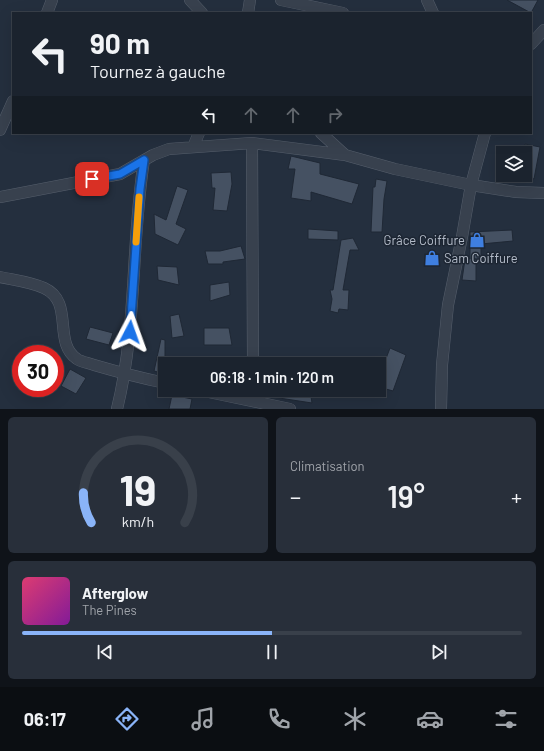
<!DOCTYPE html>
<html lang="fr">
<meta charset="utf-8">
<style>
:root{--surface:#1b232e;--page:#282f3a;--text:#f1f3f6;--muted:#a0a4aa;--line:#39404a;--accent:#8ab4f8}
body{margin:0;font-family:Barlow,sans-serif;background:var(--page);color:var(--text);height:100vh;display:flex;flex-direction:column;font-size:15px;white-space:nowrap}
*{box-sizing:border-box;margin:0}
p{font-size:13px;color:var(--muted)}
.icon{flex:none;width:22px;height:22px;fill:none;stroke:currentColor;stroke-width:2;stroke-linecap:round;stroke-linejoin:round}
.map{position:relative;height:409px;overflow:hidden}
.panel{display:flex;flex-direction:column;gap:8px;padding:8px;background:#0f1319;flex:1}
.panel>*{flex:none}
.top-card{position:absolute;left:12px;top:12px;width:520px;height:122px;border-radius:0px;box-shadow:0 4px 16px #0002,0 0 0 1px var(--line);background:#1b232e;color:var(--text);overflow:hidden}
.controls{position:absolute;left:496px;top:146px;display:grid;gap:8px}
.controls a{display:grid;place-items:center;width:36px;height:36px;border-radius:0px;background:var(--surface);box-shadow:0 4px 16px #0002,0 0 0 1px var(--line);font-size:20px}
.speed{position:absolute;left:12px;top:345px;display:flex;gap:8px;font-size:20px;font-weight:700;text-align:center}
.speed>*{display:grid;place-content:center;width:52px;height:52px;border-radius:50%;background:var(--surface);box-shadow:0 4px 16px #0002,0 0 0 1px var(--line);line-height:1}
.speed .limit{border:6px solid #d22;background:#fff;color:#111}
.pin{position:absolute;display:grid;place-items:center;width:34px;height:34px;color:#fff;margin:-17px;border-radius:8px;box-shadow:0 2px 6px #0006}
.me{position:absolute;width:44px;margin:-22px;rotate:4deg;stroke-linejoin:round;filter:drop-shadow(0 0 3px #0008)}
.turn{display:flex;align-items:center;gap:14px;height:84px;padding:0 12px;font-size:18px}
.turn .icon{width:52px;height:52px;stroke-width:2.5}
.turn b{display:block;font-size:28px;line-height:34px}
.lanes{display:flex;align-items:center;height:38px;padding:0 12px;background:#0003;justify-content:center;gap:20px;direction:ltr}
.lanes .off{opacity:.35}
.big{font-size:30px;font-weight:600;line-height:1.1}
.panel .card{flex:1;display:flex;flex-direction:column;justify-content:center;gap:6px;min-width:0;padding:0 14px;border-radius:6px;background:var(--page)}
.panel .dial{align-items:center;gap:0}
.dial svg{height:104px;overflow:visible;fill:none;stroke:var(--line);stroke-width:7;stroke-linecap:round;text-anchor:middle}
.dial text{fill:var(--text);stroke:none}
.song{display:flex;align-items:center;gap:12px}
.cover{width:48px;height:48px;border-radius:6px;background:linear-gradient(135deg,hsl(340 70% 55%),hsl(290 70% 35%))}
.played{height:4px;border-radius:2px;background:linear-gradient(90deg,var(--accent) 50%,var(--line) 50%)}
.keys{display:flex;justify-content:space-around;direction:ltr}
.heat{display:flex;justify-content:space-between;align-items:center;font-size:22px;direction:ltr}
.panel .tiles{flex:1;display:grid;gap:8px;grid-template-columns:1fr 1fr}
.card:last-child{grid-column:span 2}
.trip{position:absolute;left:158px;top:357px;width:228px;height:40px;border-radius:0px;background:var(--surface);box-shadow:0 4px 16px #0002,0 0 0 1px var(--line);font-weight:600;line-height:40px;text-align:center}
.tabs{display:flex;height:64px;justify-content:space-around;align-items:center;background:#0b0e12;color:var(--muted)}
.tabs .icon{width:28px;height:28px}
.tabs .active{color:var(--accent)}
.tabs b{font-size:18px;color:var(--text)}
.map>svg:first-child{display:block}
</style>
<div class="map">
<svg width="544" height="409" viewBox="0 0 544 409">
<rect width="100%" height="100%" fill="#242f3e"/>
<!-- building -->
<path fill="#455162" stroke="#1f2835" d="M507,0h31l-7,13z
M525,144l15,3 -6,32 -9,-3z
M291,156l29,7v11l39,10 -7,20 -41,-12v9l-20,-3 4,-29h-7z
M231,172l1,12 -5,27 -14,-1 2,-22h-3l-1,-15z
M376,179l11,2 -3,18 -2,33h-11l2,-45h2z
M177,186l11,4 -12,34 10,5 -8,16 -23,-11 -1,-20 12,6z
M308,229l30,2v9l-30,-1z
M512,230l1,11 -32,3v15h-8h3v22l-14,-1 3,-21h5v-27z
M353,238l6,12h-9l-7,40h6l-1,20 -9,-1 -1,4 -8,-2 2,-12 -2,-9h3l8,-50z
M241,246l4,13 -22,3v2h-15l-3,-13h15z
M157,266l20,1 2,18 -21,-5z
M229,282l1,13 -20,6v-16z
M179,314l5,22 -12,2 -2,-22z
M90,327l23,6 -4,12 -23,-6z
M204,328h25l3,17h-28z
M161,339l4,1v34l-11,-3z
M390,348l16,7 -13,36 -14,-4v-10z
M70,369l16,9 -10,16 -15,-8z
M266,390h44l2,13 -46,-7z
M172,395l20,4 -2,10h-21z"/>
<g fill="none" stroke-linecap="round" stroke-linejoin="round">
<defs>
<path id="minor" d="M190,0l12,13
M281,0l62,13
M427,0l6,13
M47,13l5,-13
M248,13l2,-13
M531,44l13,-14
M0,130l13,-29
M321,133l24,22
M252,143l1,221
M193,147l6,-14
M0,197l120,-23 33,-19 16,-6 83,-6 93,12 50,14 76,16 45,7 28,1
M0,277c14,3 31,5 44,11 31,14 8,54 33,71 4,3 12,4 17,6 24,7 47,13 71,18
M199,390l91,19
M117,409c20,-81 14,-166 27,-249
M441,409l1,-44 6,-60 14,-68 9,-52 14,-52"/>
</defs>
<!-- minor casing -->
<use href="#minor" stroke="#565f6c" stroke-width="12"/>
<!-- minor -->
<use href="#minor" stroke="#38414e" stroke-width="11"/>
</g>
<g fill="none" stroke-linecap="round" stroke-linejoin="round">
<defs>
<path id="route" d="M92,179l28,-5 24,-14 -4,29 -10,143"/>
</defs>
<!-- route casing -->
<use href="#route" stroke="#114b97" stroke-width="10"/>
<!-- route -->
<use href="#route" stroke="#1a73e8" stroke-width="7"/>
<!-- slow -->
<path stroke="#f59e0b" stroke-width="7" d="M136,242l3,-45"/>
</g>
<!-- icons -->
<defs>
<symbol id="shop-bare" viewBox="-9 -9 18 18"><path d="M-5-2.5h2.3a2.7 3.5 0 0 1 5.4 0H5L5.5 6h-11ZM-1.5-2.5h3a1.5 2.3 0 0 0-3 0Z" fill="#3f7fe0" stroke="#1d2633" stroke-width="2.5" paint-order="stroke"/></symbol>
</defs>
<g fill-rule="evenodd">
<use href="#shop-bare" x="466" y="229" width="22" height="22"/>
<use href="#shop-bare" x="421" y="247" width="22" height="22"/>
</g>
<g text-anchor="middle" stroke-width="3" stroke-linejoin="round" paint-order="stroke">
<!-- poi labels -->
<g font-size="13" fill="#b4bcc9" stroke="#1d2633" text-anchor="end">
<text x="465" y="245">Grâce Coiffure</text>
<text x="444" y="263" text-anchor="start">Sam Coiffure</text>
</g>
</g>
</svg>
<div class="controls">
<a><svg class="icon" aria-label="layers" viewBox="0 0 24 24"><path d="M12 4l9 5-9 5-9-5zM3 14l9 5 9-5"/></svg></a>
</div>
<div class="speed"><div class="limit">30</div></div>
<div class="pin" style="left:92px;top:179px;background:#d93025"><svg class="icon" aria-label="arrive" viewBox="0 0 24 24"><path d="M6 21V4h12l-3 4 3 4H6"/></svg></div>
<svg class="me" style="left:130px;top:332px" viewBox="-20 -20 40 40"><path d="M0-17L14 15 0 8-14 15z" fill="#1a73e8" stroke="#fff" stroke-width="4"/></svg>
<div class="trip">06:18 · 1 min · 120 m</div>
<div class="top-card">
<div class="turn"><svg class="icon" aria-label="left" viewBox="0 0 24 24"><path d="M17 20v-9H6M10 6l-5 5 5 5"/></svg><div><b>90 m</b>Tournez à gauche</div></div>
<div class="lanes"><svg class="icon" aria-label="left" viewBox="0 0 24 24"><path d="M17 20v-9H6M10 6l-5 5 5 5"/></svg><svg class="icon off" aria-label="ahead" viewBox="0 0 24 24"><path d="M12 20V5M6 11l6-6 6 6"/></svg><svg class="icon off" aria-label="ahead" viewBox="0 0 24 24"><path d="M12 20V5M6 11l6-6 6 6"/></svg><svg class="icon off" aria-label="right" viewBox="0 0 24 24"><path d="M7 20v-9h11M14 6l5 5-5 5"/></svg></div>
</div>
</div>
<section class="panel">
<div class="tiles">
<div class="card dial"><svg viewBox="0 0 100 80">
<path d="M14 69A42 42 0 1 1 86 69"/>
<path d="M14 69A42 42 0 0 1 8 46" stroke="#8ab4f8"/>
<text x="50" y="56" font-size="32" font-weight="700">19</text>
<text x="50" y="72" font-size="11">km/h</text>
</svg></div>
<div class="card"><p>Climatisation</p>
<div class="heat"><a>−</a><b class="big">19°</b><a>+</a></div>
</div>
<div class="card">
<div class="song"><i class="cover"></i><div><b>Afterglow</b><p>The Pines</p></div></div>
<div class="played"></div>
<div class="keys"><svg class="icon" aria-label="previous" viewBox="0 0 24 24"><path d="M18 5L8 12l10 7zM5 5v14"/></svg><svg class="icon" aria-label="pause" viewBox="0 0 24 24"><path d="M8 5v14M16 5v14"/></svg><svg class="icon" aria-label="next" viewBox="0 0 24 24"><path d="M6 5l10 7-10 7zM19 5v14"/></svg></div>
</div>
</div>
</section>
<nav class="tabs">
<b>06:17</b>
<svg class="icon active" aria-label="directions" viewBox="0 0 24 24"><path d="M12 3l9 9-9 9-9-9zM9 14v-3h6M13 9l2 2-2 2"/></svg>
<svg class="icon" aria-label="music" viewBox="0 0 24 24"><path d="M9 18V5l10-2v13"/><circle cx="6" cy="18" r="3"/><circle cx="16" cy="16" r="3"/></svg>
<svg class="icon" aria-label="phone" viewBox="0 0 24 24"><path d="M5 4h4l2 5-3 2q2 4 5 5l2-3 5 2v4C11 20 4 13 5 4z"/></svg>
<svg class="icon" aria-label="climate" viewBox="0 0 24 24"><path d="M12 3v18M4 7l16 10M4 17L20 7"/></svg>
<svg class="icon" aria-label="car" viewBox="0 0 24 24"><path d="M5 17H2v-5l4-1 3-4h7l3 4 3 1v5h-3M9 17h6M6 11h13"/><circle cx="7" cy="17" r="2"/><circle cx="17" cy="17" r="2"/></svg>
<svg class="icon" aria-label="filters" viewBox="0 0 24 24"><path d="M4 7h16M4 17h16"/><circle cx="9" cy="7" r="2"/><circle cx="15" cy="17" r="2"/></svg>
</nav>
